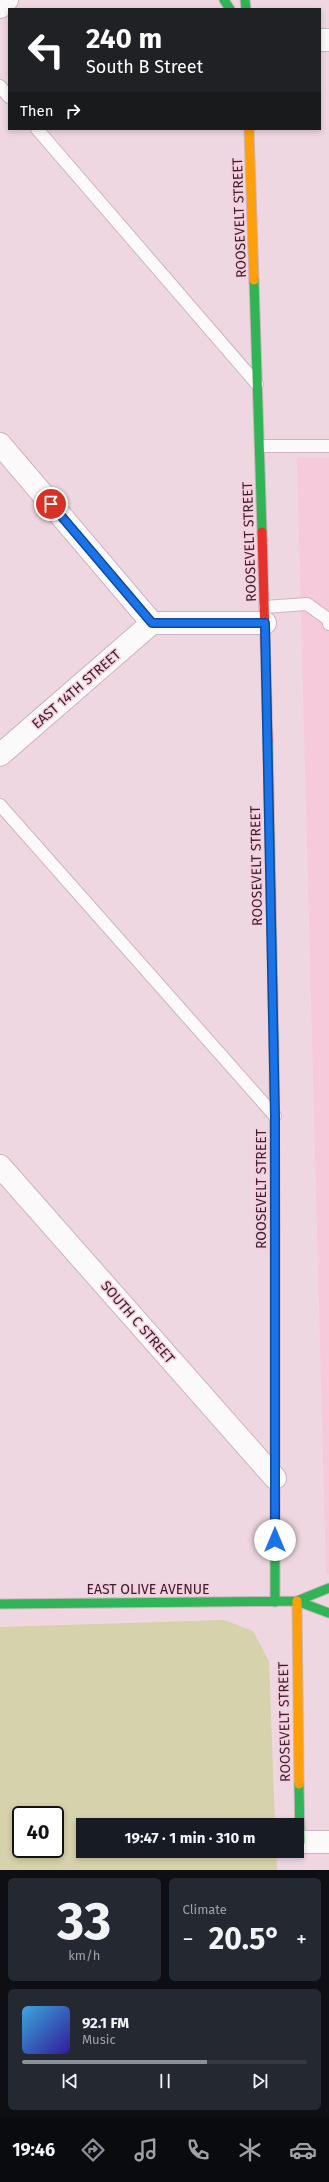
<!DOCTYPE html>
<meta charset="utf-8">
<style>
:root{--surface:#171b24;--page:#242831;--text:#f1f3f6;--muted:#9ea1a6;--line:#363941;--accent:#8c9099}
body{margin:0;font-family:"Fira Sans",sans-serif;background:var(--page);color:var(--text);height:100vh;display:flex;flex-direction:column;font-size:15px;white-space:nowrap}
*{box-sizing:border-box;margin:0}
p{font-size:13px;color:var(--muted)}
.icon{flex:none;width:22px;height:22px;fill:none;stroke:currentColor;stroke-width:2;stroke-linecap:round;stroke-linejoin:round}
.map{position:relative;height:1870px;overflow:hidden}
.panel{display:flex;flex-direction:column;gap:8px;padding:8px;background:#0d0f14;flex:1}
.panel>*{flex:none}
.top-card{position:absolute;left:8px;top:8px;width:313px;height:122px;border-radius:0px;box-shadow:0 2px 6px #0003;background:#202124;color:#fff;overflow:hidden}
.speed{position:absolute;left:12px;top:1806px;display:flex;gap:8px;font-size:20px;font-weight:700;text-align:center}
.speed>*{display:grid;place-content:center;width:52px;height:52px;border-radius:50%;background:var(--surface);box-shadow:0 2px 6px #0003;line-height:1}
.speed .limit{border:2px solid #111;border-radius:6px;background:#fff;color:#111}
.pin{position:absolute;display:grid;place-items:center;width:34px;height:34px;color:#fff;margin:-17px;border:2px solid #fff;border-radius:50%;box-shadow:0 1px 4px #0007}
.me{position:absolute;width:44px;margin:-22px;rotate:0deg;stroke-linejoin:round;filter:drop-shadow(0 0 3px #0008)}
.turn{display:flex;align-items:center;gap:14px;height:84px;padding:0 12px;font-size:18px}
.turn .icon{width:52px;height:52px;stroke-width:2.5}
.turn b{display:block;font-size:28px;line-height:34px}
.then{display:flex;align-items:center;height:38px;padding:0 12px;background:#0003;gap:8px;font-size:15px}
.big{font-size:30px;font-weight:700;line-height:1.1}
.panel .tile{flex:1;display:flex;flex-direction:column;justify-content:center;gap:6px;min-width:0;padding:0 14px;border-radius:6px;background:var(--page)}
.panel .dial{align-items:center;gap:0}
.dial b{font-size:52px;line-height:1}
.song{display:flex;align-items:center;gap:12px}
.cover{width:48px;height:48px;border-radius:6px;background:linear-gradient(135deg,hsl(200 70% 55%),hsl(250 70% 35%))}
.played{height:4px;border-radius:2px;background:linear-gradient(90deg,var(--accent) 65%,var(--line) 65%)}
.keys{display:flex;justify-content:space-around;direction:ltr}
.heat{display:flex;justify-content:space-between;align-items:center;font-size:22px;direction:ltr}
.panel .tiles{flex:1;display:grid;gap:8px;grid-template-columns:1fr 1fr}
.tile:last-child{grid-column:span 2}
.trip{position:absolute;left:76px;top:1818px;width:228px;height:40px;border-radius:0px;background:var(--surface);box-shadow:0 2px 6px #0003;font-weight:700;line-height:40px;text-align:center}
.tabs{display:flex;height:64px;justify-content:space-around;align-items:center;background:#090b0e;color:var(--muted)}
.tabs .icon{width:28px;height:28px}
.tabs .selected{color:var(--accent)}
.tabs b{font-size:18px;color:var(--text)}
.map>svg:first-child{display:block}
</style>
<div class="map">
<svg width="329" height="1870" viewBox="0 0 329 1870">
<rect width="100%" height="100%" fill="#eed7e0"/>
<!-- built -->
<path fill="#f6cada" d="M297,458h32v1116h-3z"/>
<!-- green -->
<path fill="#d6d2ab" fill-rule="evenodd" d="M224,1620l29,11 16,30 6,164h-192v26h193l1,19h-277v-243zM21,1815h34v34h-34z"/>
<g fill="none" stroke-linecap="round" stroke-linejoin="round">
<defs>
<path id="lane" d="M0,86l9,11
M37,129l220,255
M261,446h68
M265,607l42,-3 21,15 1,5
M0,805l275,311"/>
<path id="street" d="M0,7l7,-7
M320,40h9
M0,444l152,179h113
M0,755l152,-132
M0,1166l275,312
M300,1842h29"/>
<path id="fast" d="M224,0l6,9
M245,0l1,9
M254,280l8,252
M268,741l6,309
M275,1227v375
M297,1601l32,-13
M0,1604l297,-3 32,12
M299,1784l1,58"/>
<path id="slow" d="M249,129l5,151
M274,1050l1,177
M297,1601l2,183"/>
<path id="jam" d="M262,532l6,209"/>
</defs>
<!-- lane casing -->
<use href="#lane" stroke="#ccb5be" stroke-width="14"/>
<!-- street casing -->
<use href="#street" stroke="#ccb5be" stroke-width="24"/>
<!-- fast casing -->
<use href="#fast" stroke="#ccb5be" stroke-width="11"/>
<!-- slow casing -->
<use href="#slow" stroke="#ccb5be" stroke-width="11"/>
<!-- jam casing -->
<use href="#jam" stroke="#ccb5be" stroke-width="11"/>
<!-- lane -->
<use href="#lane" stroke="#fcf9fa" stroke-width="12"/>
<!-- street -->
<use href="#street" stroke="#fcf9fa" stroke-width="22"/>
<!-- fast -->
<use href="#fast" stroke="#30b455" stroke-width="9"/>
<!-- slow -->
<use href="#slow" stroke="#ff9f0a" stroke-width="9"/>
<!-- jam -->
<use href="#jam" stroke="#e5322d" stroke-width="9"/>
</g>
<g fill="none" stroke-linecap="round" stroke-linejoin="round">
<defs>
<path id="route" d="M51,504l101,119h113l10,493v424"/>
</defs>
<!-- route casing -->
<use href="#route" stroke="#114b97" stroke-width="10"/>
<!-- route -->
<use href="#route" stroke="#1a73e8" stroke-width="7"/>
</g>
<g text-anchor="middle" stroke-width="3" stroke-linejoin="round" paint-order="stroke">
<!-- street labels -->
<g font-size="14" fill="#39202a" stroke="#f7cedd">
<text transform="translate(239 218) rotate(-92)" y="5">ROOSEVELT STREET</text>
<text transform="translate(249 542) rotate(-92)" y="5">ROOSEVELT STREET</text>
<text transform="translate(76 689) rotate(-41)" y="5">EAST 14TH STREET</text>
<text transform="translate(256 866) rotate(-91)" y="5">ROOSEVELT STREET</text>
<text transform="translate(261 1189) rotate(-90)" y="5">ROOSEVELT STREET</text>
<text transform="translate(138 1322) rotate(49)" y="5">SOUTH C STREET</text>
<text x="148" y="1594">EAST OLIVE AVENUE</text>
<text transform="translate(284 1722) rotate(-91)" y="5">ROOSEVELT STREET</text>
</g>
</g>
</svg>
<div class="speed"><div class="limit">40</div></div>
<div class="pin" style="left:51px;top:504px;background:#d93025"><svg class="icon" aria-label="arrive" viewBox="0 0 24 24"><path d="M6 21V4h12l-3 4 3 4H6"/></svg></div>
<svg class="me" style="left:275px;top:1540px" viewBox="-20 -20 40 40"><circle r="19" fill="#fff"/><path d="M0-13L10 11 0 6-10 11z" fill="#1a73e8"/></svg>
<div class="trip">19:47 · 1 min · 310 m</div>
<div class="top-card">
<div class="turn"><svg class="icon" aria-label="left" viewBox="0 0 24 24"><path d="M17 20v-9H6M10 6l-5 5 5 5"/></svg><div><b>240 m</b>South B Street</div></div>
<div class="then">Then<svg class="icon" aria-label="right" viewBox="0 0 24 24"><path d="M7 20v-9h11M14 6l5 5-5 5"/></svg></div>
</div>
</div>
<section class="panel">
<div class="tiles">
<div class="tile dial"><b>33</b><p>km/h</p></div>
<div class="tile"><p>Climate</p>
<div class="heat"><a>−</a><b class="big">20.5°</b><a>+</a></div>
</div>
<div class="tile">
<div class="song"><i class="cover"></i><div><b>92.1 FM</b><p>Music</p></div></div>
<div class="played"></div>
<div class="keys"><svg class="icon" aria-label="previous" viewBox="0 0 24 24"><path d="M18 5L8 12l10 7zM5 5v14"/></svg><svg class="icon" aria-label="pause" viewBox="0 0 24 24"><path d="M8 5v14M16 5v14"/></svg><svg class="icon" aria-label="next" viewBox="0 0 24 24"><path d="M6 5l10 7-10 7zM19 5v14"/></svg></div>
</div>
</div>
</section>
<nav class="tabs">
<b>19:46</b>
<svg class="icon selected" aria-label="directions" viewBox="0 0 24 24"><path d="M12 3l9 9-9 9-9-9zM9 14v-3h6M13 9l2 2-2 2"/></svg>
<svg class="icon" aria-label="music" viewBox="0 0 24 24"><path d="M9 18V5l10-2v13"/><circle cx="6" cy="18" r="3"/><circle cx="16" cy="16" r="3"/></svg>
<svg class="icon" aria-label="phone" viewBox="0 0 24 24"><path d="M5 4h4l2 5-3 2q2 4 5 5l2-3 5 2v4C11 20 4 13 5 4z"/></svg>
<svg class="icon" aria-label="climate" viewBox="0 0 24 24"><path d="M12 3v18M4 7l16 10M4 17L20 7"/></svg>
<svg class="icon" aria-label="car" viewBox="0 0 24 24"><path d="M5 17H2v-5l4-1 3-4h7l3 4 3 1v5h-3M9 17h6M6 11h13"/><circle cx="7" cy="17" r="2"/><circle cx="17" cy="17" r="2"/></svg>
</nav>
